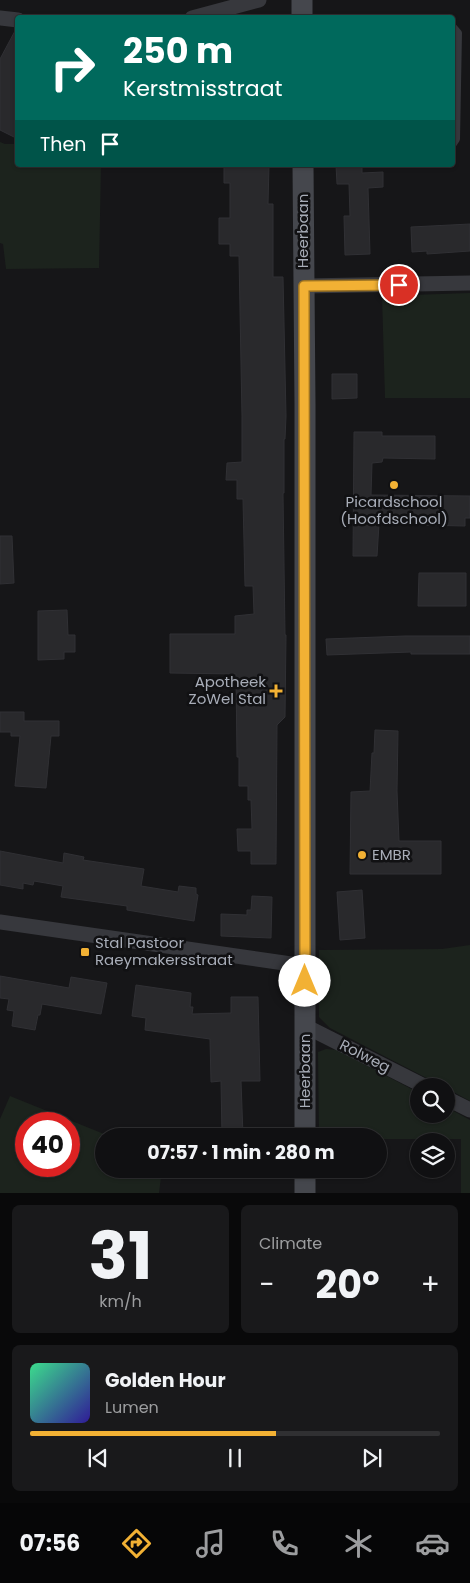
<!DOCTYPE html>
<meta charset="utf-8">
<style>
:root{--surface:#101012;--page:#19191b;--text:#f1f3f6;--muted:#9c9d9f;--line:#303032;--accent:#f2b134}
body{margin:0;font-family:Poppins,sans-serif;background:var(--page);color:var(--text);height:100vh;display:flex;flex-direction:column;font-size:19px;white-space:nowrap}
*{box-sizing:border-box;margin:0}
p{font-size:16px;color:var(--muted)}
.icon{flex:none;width:28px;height:28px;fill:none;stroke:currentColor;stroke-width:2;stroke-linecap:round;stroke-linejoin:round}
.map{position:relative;height:1193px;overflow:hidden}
.panel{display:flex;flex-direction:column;gap:12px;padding:12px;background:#09090a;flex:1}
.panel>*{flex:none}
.top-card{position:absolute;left:15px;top:15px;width:440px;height:152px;border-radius:5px;box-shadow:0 1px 4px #0004,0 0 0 1px var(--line);background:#00695c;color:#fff;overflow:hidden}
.buttons{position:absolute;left:410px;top:1078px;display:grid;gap:10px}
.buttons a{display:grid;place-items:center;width:45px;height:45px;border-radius:50%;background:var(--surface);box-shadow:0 1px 4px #0004,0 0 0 1px var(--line);font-size:25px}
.speed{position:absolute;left:15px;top:1112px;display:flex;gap:10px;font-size:25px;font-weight:700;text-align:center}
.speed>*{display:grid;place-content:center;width:65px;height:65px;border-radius:50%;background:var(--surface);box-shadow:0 1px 4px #0004,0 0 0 1px var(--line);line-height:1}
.speed .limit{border:8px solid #d22;background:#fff;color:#111}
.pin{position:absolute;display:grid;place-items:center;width:42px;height:42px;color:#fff;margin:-21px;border:2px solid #fff;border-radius:50%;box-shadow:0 1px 5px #0007}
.me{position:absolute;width:55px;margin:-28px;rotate:0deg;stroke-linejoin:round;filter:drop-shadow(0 0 4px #0008)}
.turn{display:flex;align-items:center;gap:18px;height:105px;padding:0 25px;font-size:22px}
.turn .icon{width:65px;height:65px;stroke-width:2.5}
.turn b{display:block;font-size:35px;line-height:42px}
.then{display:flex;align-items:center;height:48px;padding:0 25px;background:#0003;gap:10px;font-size:19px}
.big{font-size:38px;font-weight:700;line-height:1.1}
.panel .tile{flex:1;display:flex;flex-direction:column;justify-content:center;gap:8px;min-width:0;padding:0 18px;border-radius:8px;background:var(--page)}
.panel .dial{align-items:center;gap:0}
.dial b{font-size:65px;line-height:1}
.song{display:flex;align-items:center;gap:15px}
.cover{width:60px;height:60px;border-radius:8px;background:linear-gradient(135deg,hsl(150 70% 55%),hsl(250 70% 35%))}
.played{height:5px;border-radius:2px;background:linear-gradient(90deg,var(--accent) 60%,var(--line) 60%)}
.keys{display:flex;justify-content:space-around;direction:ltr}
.heat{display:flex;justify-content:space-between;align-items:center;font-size:28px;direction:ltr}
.panel .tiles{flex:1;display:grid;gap:12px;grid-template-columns:1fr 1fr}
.tile:last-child{grid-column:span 2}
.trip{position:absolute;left:95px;top:1128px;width:292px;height:50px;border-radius:25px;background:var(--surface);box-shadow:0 1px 4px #0004,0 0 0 1px var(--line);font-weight:700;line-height:50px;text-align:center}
.tab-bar{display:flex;height:80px;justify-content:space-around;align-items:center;background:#060607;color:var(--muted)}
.tab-bar .icon{width:35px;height:35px}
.tab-bar .current{color:var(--accent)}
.tab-bar b{font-size:22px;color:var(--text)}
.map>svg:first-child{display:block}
</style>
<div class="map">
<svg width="470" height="1193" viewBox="0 0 470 1193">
<rect width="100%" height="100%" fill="#161618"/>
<!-- green -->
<path fill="#1c231d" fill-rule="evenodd" d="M0,142l5,2h12l1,21h83l-2,103 -93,1 -3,-25 -3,-1z
M470,293v105h-85l-3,-102z
M470,945v156l-24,-13v-2h-4l-112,-58 -11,-11v-67l123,-1z
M326,1049l11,1 82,43v21h27v-7l24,13v73h-9v-54h-82v-3h-60l-1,-84z
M10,1096l99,40h-5v33h58l-3,24h-159v-74zM26,1124h43v42h-43z"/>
<!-- building -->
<path fill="#29292c" stroke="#303034" d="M16,29h2v110l-18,-9v-71z
M224,165h45l-1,39h5v73h10l3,139 -1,23h-1v54h-1l2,142h1l-1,82 -8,8 -1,139h-25v-13h-13l-1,-22h15l-1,-29h-3v-14h-9v-29h-2l-1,-83 -66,-1v-39h65v-18l19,-2 -1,-28h-8l-2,-87h-6v-19h-11l1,-17 15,-1v-45l-3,-161h-9v-12h-11v-26h11v-35h-6z
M336,165h26v8l21,-1v15l-15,1 2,66 -25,1 -1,-39h6l-1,-32h-12z
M470,224v27l-43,3v-3l-15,1 -1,-25z
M332,374h25v24l-25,1z
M354,432h28v4h53v23l-52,-1 -1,4 -10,1 -1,32 99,1v22h-5v8l-86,-2 -2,32h-24z
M0,536h12l2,47 -14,1z
M419,573h47v33h-48z
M67,610l1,25h7v17h-11v7l-26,1v-49z
M405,636h65v18h-59v-2l-84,3 -1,-16z
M0,712h24v9h35v15h-8l-5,52 -31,-2 5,-50h-9v-4h-11z
M375,730l23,1 -1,60 2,50h42v33h-91l1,-82 19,-1 2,-38h2z
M0,851l63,12 1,-10 20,4 -1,3 61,9 -3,17 37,6 1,-6 17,2v6l2,1 -4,26 -67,-11v-4l-66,-9 2,-11 -29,-5 -1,4 -10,-2v6l-23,-4z
M362,890l3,48 -25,2 -3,-48z
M252,896l20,1 -1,41 -50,-2v-22l26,1v-5h4z
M0,976l69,12 2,-11 36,6 -6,31 -59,-10 -2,11h-2l-3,15 -23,-4 2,-15 -7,-1 2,-11 -9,-1z
M136,985l55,8 -1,14h3l-1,7 39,-1v-16h27l2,84h-19l2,55h-21l-1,-55 -10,1 -1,-43 -65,-9 1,-12 -14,-2z"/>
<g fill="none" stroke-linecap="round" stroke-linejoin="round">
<!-- lane -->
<path stroke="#37383d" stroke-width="8" d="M452,26l6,7 -2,106 -4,6"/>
<!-- street -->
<path stroke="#37383d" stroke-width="15" d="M0,18l18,2
M192,18l67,-18
M304,286l166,-3
M0,922l305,44
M305,1026l119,60
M446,1098l24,12"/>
<!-- secondary -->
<path stroke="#45474d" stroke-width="21" d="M302,0v18
M303,165l2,239v732
M305,1169v24"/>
</g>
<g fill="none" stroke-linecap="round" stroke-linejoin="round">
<defs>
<path id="route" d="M305,981l-1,-695 95,-1"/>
</defs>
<!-- route casing -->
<use href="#route" stroke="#9d7322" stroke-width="12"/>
<!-- route -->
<use href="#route" stroke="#f2b134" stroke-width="9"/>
</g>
<!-- markers -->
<g fill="#f2b134" stroke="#111113" stroke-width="2">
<circle cx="394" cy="485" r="5"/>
<path d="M273.5 683.5h5v5h5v5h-5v5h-5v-5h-5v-5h5z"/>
<circle cx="362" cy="855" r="5"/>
<rect x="80" y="947" width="10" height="10" rx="2.5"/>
</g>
<g text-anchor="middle" stroke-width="5" stroke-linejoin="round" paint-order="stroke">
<!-- street labels -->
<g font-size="15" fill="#a8adb8" stroke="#111113">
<text transform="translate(303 231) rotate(-90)" y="5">Heerbaan</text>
<text transform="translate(365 1056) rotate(27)" y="5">Rolweg</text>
<text transform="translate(305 1071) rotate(-90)" y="5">Heerbaan</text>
</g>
<!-- poi labels -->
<g font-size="15" fill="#a8adb8" stroke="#111113" text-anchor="start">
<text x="394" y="507" text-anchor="middle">Picardschool<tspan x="394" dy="17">(Hoofdschool)</tspan></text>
<text x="266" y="687" text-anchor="end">Apotheek<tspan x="266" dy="17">ZoWel Stal</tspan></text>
<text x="372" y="860">EMBR</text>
<text x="95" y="948">Stal Pastoor<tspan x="95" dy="17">Raeymakersstraat</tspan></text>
</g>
</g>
</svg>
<div class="buttons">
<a><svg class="icon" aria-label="search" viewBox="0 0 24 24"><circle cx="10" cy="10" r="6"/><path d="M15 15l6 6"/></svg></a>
<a><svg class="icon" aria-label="layers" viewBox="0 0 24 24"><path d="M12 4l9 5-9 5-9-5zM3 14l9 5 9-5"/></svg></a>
</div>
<div class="speed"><div class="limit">40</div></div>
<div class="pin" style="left:399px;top:285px;background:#d93025"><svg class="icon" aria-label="arrive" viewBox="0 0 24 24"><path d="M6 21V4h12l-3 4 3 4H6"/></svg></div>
<svg class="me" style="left:305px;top:981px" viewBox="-20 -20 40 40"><circle r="19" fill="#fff"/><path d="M0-13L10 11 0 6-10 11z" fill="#f2b134"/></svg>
<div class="trip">07:57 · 1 min · 280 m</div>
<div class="top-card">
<div class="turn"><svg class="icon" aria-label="right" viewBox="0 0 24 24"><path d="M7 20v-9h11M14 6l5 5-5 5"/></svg><div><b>250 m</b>Kerstmisstraat</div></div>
<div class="then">Then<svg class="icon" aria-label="arrive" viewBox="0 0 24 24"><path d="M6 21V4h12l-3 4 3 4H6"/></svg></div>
</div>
</div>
<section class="panel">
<div class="tiles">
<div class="tile dial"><b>31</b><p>km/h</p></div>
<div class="tile"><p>Climate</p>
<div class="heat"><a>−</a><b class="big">20°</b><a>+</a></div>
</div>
<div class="tile">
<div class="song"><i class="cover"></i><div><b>Golden Hour</b><p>Lumen</p></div></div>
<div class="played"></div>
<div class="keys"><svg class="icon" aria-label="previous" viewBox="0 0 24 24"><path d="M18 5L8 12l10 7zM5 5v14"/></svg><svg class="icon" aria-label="pause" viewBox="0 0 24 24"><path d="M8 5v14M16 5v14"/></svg><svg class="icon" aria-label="next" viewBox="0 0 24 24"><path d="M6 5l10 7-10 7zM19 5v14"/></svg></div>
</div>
</div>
</section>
<nav class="tab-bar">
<b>07:56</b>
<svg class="icon current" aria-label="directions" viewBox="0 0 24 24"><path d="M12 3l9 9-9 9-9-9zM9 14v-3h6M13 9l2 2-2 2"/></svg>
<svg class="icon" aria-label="music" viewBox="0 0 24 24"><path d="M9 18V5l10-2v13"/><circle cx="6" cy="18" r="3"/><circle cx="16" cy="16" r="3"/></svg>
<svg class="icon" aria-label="phone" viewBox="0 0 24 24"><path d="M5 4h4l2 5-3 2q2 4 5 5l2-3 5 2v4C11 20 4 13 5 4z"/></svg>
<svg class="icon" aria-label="climate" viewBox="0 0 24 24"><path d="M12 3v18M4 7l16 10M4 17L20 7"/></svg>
<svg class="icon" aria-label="car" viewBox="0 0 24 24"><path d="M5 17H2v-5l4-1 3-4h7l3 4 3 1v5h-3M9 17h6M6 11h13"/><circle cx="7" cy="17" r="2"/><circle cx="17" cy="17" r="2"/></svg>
</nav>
